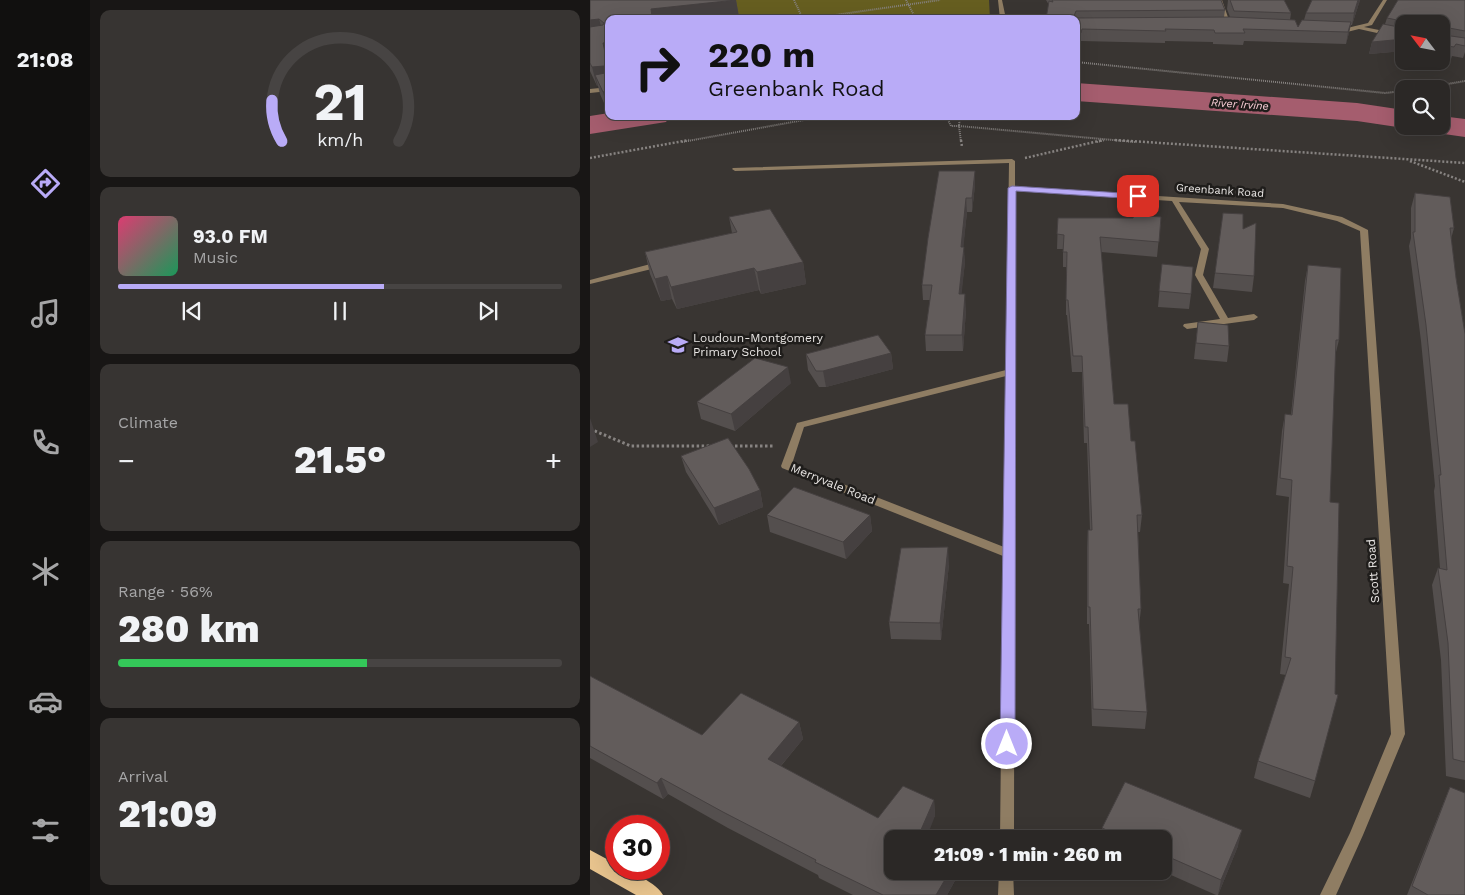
<!DOCTYPE html>
<meta charset="utf-8">
<style>
:root{--surface:#2b2826;--page:#373432;--text:#f1f3f6;--muted:#a6a6a7;--line:#474443;--accent:#b9abf7}
body{margin:0;font-family:"Work Sans",sans-serif;background:var(--page);color:var(--text);height:100vh;display:flex;flex-direction:column;font-size:19px;white-space:nowrap}
*{box-sizing:border-box;margin:0}
p{font-size:16px;color:var(--muted)}
.icon{flex:none;width:28px;height:28px;fill:none;stroke:currentColor;stroke-width:2;stroke-linecap:round;stroke-linejoin:round}
.map{position:relative;flex:1;overflow:hidden}
.drawer{display:flex;flex-direction:column;gap:10px;padding:10px;background:#181615;width:500px}
.drawer>*{flex:none}
.banner{position:absolute;left:15px;top:15px;width:475px;height:105px;border-radius:10px;box-shadow:0 5px 20px #0002,0 0 0 1px var(--line);background:#b9abf7;color:#111;overflow:hidden}
.needle{width:32px;rotate:302deg}
.fabs{position:absolute;left:805px;top:15px;display:grid;gap:10px}
.fabs a{display:grid;place-items:center;width:55px;height:55px;border-radius:10px;background:var(--surface);box-shadow:0 5px 20px #0002,0 0 0 1px var(--line);font-size:25px}
.speed{position:absolute;left:15px;top:815px;display:flex;gap:10px;font-size:25px;font-weight:700;text-align:center}
.speed>*{display:grid;place-content:center;width:65px;height:65px;border-radius:50%;background:var(--surface);box-shadow:0 5px 20px #0002,0 0 0 1px var(--line);line-height:1}
.speed .limit{border:8px solid #d22;background:#fff;color:#111}
.pin{position:absolute;display:grid;place-items:center;width:42px;height:42px;color:#fff;margin:-21px;border-radius:10px;box-shadow:0 2px 8px #0006}
.me{position:absolute;width:55px;margin:-28px;rotate:0deg;stroke-linejoin:round;filter:drop-shadow(0 0 4px #0008)}
.turn{display:flex;align-items:center;gap:18px;height:105px;padding:0 20px;font-size:22px}
.turn .icon{width:65px;height:65px;stroke-width:2.5}
.turn b{display:block;font-size:35px;line-height:42px}
.big{font-size:38px;font-weight:800;line-height:1.1}
.drawer .widget{flex:1;display:flex;flex-direction:column;justify-content:center;gap:8px;min-width:0;padding:0 18px;border-radius:10px;background:var(--page)}
.drawer .dial{align-items:center;gap:0}
.dial svg{height:130px;overflow:visible;fill:none;stroke:var(--line);stroke-width:7;stroke-linecap:round;text-anchor:middle}
.dial text{fill:var(--text);stroke:none}
.song{display:flex;align-items:center;gap:15px}
.cover{width:60px;height:60px;border-radius:8px;background:linear-gradient(135deg,hsl(340 70% 55%),hsl(150 70% 35%))}
.played{height:5px;border-radius:2px;background:linear-gradient(90deg,var(--accent) 60%,var(--line) 60%)}
.keys{display:flex;justify-content:space-around;direction:ltr}
.heat{display:flex;justify-content:space-between;align-items:center;font-size:28px;direction:ltr}
.charge{height:8px;border-radius:4px;background:linear-gradient(90deg,#34c759 56%,var(--line) 0)}
.trip{position:absolute;left:294px;top:830px;width:288px;height:50px;border-radius:10px;background:var(--surface);box-shadow:0 5px 20px #0002,0 0 0 1px var(--line);font-weight:800;line-height:50px;text-align:center}
main{display:flex;flex:1;min-height:0}
.menu{display:flex;flex-direction:column;width:90px;justify-content:space-around;align-items:center;background:#11100f;color:var(--muted)}
.menu .icon{width:35px;height:35px}
.menu .on{color:var(--accent)}
.menu b{font-size:22px;color:var(--text)}
.map>svg:first-child{display:block}
</style>
<main>
<nav class="menu">
<b>21:08</b>
<svg class="icon on" aria-label="directions" viewBox="0 0 24 24"><path d="M12 3l9 9-9 9-9-9zM9 14v-3h6M13 9l2 2-2 2"/></svg>
<svg class="icon" aria-label="music" viewBox="0 0 24 24"><path d="M9 18V5l10-2v13"/><circle cx="6" cy="18" r="3"/><circle cx="16" cy="16" r="3"/></svg>
<svg class="icon" aria-label="phone" viewBox="0 0 24 24"><path d="M5 4h4l2 5-3 2q2 4 5 5l2-3 5 2v4C11 20 4 13 5 4z"/></svg>
<svg class="icon" aria-label="climate" viewBox="0 0 24 24"><path d="M12 3v18M4 7l16 10M4 17L20 7"/></svg>
<svg class="icon" aria-label="car" viewBox="0 0 24 24"><path d="M5 17H2v-5l4-1 3-4h7l3 4 3 1v5h-3M9 17h6M6 11h13"/><circle cx="7" cy="17" r="2"/><circle cx="17" cy="17" r="2"/></svg>
<svg class="icon" aria-label="filters" viewBox="0 0 24 24"><path d="M4 7h16M4 17h16"/><circle cx="9" cy="7" r="2"/><circle cx="15" cy="17" r="2"/></svg>
</nav>
<section class="drawer">
<div class="widget dial"><svg viewBox="0 0 100 80">
<path d="M14 69A42 42 0 1 1 86 69"/>
<path d="M14 69A42 42 0 0 1 8 44" stroke="#b9abf7"/>
<text x="50" y="56" font-size="32" font-weight="700">21</text>
<text x="50" y="72" font-size="11">km/h</text>
</svg></div>
<div class="widget">
<div class="song"><i class="cover"></i><div><b>93.0 FM</b><p>Music</p></div></div>
<div class="played"></div>
<div class="keys"><svg class="icon" aria-label="previous" viewBox="0 0 24 24"><path d="M18 5L8 12l10 7zM5 5v14"/></svg><svg class="icon" aria-label="pause" viewBox="0 0 24 24"><path d="M8 5v14M16 5v14"/></svg><svg class="icon" aria-label="next" viewBox="0 0 24 24"><path d="M6 5l10 7-10 7zM19 5v14"/></svg></div>
</div>
<div class="widget"><p>Climate</p>
<div class="heat"><a>−</a><b class="big">21.5°</b><a>+</a></div>
</div>
<div class="widget"><p>Range · 56%</p><b class="big">280 km</b><div class="charge"></div></div>
<div class="widget"><p>Arrival</p><b class="big">21:09</b></div>
</section>
<div class="map">
<svg width="875" height="895" viewBox="0 0 875 895">
<rect width="100%" height="100%" fill="#393532"/>
<!-- green -->
<path fill="#665e20" d="M117,0h282l1,19h-258l7,-2z"/>
<g fill="none" stroke-linecap="round" stroke-linejoin="round">
<!-- river -->
<path fill="#a55d6e" fill-rule="evenodd" d="M486,83l281,20 47,7v16h8l-8,2 -47,-7 -281,-20z
M19,113v3h61l-4,6 -76,12v-18z
M851,116l24,3v18l-35,-5 -4,-6h15z"/>
<!-- path-far2 -->
<path stroke="#878381" stroke-width="2" stroke-dasharray="1 1" stroke-linecap="butt" d="M204,0l9,19
M316,0l10,19
M217,19l133,-19
M372,19l25,-1
M486,62l309,31 19,-2
M829,89l46,-8
M356,116l5,10h8l1,-10
M92,142l122,-22 55,-4
M371,142l-2,-16 176,16
M507,142l8,-2"/>
<!-- path-far1 -->
<path stroke="#878381" stroke-width="2.5" stroke-dasharray="2 2" stroke-linecap="butt" d="M371,140l1,7
M525,140l350,23
M0,158l99,-18
M435,158l78,-18
M820,161l55,21"/>
<!-- path -->
<path stroke="#878381" stroke-width="3" stroke-dasharray="2.5 2.5" stroke-linecap="butt" d="M0,429l41,17h80
M140,446h43"/>
<!-- service -->
<path fill="#8f7d63" fill-rule="evenodd" d="M68,262h3l4,2 -1,2 -74,18v-4z"/>
<!-- minor -->
<path fill="#8f7d63" fill-rule="evenodd" d="M408,0h4l4,19h-6z
M628,0h4l9,26 -5,-1z
M793,0h4l-15,25 -8,2 40,8v4l-45,-10 -12,3 -13,-3 3,-2 10,1 21,-5z
M19,87v4l-19,2v-4z
M422,159l3,2v26l268,17 59,13 26,13 37,504 -42,101 -27,60h-16l30,-62 41,-99 -31,-503 -23,-10 -54,-13 -104,-6 30,47 -6,26 25,43 26,-4 4,3 -4,3 -67,9 -4,-3 1,-2 36,-5 -25,-44 6,-26 -29,-48 -157,-10 -1,648h-14l3,-283 -221,-88 -1,-2 16,-43 209,-53 3,-207 -274,8 -3,-2 1,-1zM416,376l-2,171 -212,-83 12,-37z
M409,871h14l1,24h-16z"/>
<!-- primary -->
<path fill="#e8c48e" fill-rule="evenodd" d="M0,850l26,14v5c13,0 42,15 47,26h-27l-46,-26z"/>
</g>
<!-- wall -->
<path fill="#544f4e" d="M0,0h146l3,17 -130,2v42h-2l2,7 -1,44 -8,-18 -2,-8h-1l-7,-15z
M456,0h175l4,10 -1,7h6l-3,-8 1,-9h56l7,13 -1,7 8,7 6,-7 2,-7 54,-13 -8,25h-1l-5,19 -102,-3 -1,4 -30,-1v-2l-48,-1v2l-84,-2v4h-5v-26l-27,-14z
M875,0v52l-2,6 -11,-2 -1,3 -10,-2v-33h-37v27l-35,3 3,-12 13,-18 2,-6z
M349,171l36,14 -3,27h-5l-4,35 2,15 -4,32 5,16 -3,41h-37l-1,-16 5,-35h-7l-1,-15z
M825,193l39,35 -3,11 5,39 9,56v446l-19,-4 -5,-116 -9,-75 6,-17h2l-6,-77 1,-5 -14,-145 -12,-95 2,-8v-30z
M633,213l31,63 -2,16 -39,-4z
M139,217l74,45 3,22 -45,10 -2,-4 -82,19 -5,-10 -11,2 -11,-27 -5,-22 87,-19z
M571,217l-4,40 -56,-5 13,152 17,37 11,74 -2,17h-2l3,77 -2,17 8,86 -2,17 -53,-3 -3,-102h-2v-77l1,-17h2l-3,-87h-3l-2,-71h-10l-5,-57h-1v-48h-3v-18h-6l1,-31h75z
M572,264l29,30 -2,15 -31,-2z
M718,265l31,75 -4,16 -20,425 -5,17 -56,-20 4,-17 28,-86 -6,-1 9,-90 -6,-1 6,-86 -13,-2 6,-64 3,-17 6,1 14,-134z
M608,322l31,24 -2,16 -33,-3z
M301,353l2,16 -67,18h-7l-11,-17 -2,-16z
M201,383l-56,48 -34,-12 -4,-17z
M91,456l79,34 3,17 -44,18 -33,-53z
M177,515h103l2,16 -26,28 -76,-27z
M359,564l-8,76 -50,-1 -2,-17z
M0,676l112,59 97,-13 4,17 -22,27 97,52 56,-18 1,16 -43,55h64l1,6 -10,18h-94l-34,-17 -1,-3 -90,-47 -60,-34 -5,5 -73,-41z
M860,787l15,108h-58l36,-91z
M512,828l136,18 -20,49h-2l-54,-24v-32h-61z"/>
<!-- shaded-wall -->
<path fill="#454040" d="M146,0l3,17 -15,2h-94l21,-10z
M768,0h2l-8,25 2,-12z
M9,19l5,18 -14,2v-19z
M761,22l-2,11 -3,11 2,-12z
M814,39v12l-35,3 3,-12z
M19,42v19h-2l2,10 -6,-28z
M14,66l5,19 -14,-10 3,11h-1l-5,-19z
M19,90v21l-1,1 -5,-20z
M385,171v14l-3,27v-14z
M376,198l1,14 -5,50 -1,-15z
M374,247l1,15 -5,48 -1,-16z
M213,262l3,22 -45,10 -4,-22z
M164,268l5,22 -82,19 -6,-22z
M77,276l5,23 -11,2 -6,-22z
M375,294l1,16 -3,41 -1,-16z
M301,353l2,16 -67,18 -3,-16z
M198,367l3,16 -56,48 -4,-17z
M0,418l8,24 -8,5z
M170,490l3,17 -44,18 -5,-17z
M280,515l2,16 -26,28 -3,-17z
M358,547l1,17 -8,76 -1,-17z
M209,722l4,17 -30,36 -5,-16z
M71,778l7,16 -5,5 -6,-16z
M344,800l1,16 -9,23h-9z
M652,830l-4,16 -20,49 3,-15z
M360,871h6l1,6 -10,18h-11z"/>
<!-- building -->
<path fill="#625c5b" stroke="#454040" d="M0,0h146l-85,9 1,7 -22,3h-21v23l-6,1 6,28v19l-6,2 -8,-17 10,-2 1,-5 -2,-2 -12,1 -2,-4v-36l13,-2 1,-2 -5,-4 -9,1z
M462,0h169l4,10 -149,1 -2,5 2,2 154,-1 65,3 3,7 4,-7 49,2 -3,10 -105,-3 2,4h-30l-1,-3 -49,-1 1,2 -84,-2 -1,4h-5v-14h-30l3,-18 4,1z
M640,0h54l7,13 -57,-2z
M722,0h46l-4,13h-48z
M808,0h67v31l-21,-4 -2,2 2,6 21,3v8l-9,-2 -2,3 -13,-2v-21h-34v-2l-20,-4z
M793,24l21,4v11l-32,3z
M349,171h36l-3,27h-6l-5,49h3l-5,47h6l-3,41h-37l7,-50h-10l6,-47z
M825,193l35,4 4,31h-4l6,50 9,56v428l-12,-3 -5,-116 -10,-75 9,2 -8,-95h2l-15,-150 -13,-93h2z
M180,209l33,53 -46,10 -3,-4 -83,19 -4,-11 -12,3 -10,-27 92,-20 -8,-15z
M633,213l20,1v15l13,-6 -2,53 -39,-3z
M544,215l27,2 -2,25 -59,-5 14,167h14l3,37h4l7,74h-5l4,94h-3l9,103 -54,-3 -3,-102h-2v-77h4l-4,-103h-3l-3,-71h-9l-5,-56h-2l1,-48h-4l1,-17 -7,-1 1,-16h75z
M572,264l31,3 -2,27 -32,-3z
M718,265l33,3 -2,72h-3l-6,162 9,1 -4,191 3,1 -23,86 -57,-20 33,-103 -6,-1 8,-90 -6,-1 5,-86 -12,-2 5,-64 7,1z
M608,322l30,3 1,21 -33,-3z
M288,335l13,18 -68,18h-7l-10,-17z
M165,358l33,9 -57,47 -34,-12z
M138,438l21,31 11,21 -46,18 -33,-52z
M204,487l76,28 -27,27 -76,-27z
M358,547l-8,76 -51,-1 12,-74z
M0,676l112,59 39,-42 58,29 -31,37 110,59 25,-32 31,14 -17,39h-25v32h58l-14,24h-53l-68,-33 1,-2 -93,-48 -62,-34 -4,5 -67,-37z
M535,782l117,48 -21,50 -59,-26v-15h-34l-26,-11z
M860,787l15,6v102h-37l-16,-9z"/>
<!-- route -->
<path fill="#b9abf7" stroke="#786fa1" d="M422,186l126,8 4,2 -4,3 -122,-8 -1,553 -2,5 -6,1 -5,-1 -2,-5 8,-556z"/>
<!-- icons -->
<defs>
<symbol id="school-bare" viewBox="-9 -9 18 18"><path d="M0-5L7-2L0 1L-7-2ZM-4 1L0 2.5L4 1V4Q0 6-4 4Z" fill="#b9abf7" stroke="#1f1d1b" stroke-width="2.5" paint-order="stroke"/></symbol>
</defs>
<g fill-rule="evenodd">
<use href="#school-bare" x="74" y="331" width="28" height="28"/>
</g>
<g text-anchor="middle" stroke-width="5" stroke-linejoin="round" paint-order="stroke">
<!-- far-water labels -->
<g font-size="11" font-style="italic" fill="#f9cdd5" stroke="#1f1d1b">
<text transform="translate(650 104) rotate(4)" y="4">River Irvine</text>
</g>
<!-- far-street labels -->
<g font-size="11" fill="#e9e6e4" stroke="#1f1d1b">
<text transform="translate(630 190) rotate(4)" y="4">Greenbank Road</text>
</g>
<!-- poi labels -->
<g font-size="12" fill="#e9e6e4" stroke="#1f1d1b" text-anchor="start">
<text x="103" y="342">Loudoun-Montgomery<tspan x="103" dy="14">Primary School</tspan></text>
</g>
<!-- street labels -->
<g font-size="12" fill="#e9e6e4" stroke="#1f1d1b">
<text transform="translate(243 484) rotate(22)" y="4">Merryvale Road</text>
<text transform="translate(783 571) rotate(-94)" y="4">Scott Road</text>
</g>
</g>
</svg>
<div class="fabs">
<a><svg class="needle" viewBox="-14 -14 28 28"><path d="M0-13l5 13h-10z" fill="#e53935"/><path d="M0 13l5-13h-10z" fill="#a6a6a7"/></svg></a>
<a><svg class="icon" aria-label="search" viewBox="0 0 24 24"><circle cx="10" cy="10" r="6"/><path d="M15 15l6 6"/></svg></a>
</div>
<div class="speed"><div class="limit">30</div></div>
<div class="pin" style="left:548px;top:196px;background:#d93025"><svg class="icon" aria-label="arrive" viewBox="0 0 24 24"><path d="M6 21V4h12l-3 4 3 4H6"/></svg></div>
<svg class="me" style="left:417px;top:744px" viewBox="-20 -20 40 40"><circle r="17" fill="#b9abf7" stroke="#fff" stroke-width="3"/><path d="M0-11L8 9 0 5-8 9z" fill="#fff"/></svg>
<div class="trip">21:09 · 1 min · 260 m</div>
<div class="banner">
<div class="turn"><svg class="icon" aria-label="right" viewBox="0 0 24 24"><path d="M7 20v-9h11M14 6l5 5-5 5"/></svg><div><b>220 m</b>Greenbank Road</div></div>
</div>
</div>
</main>
